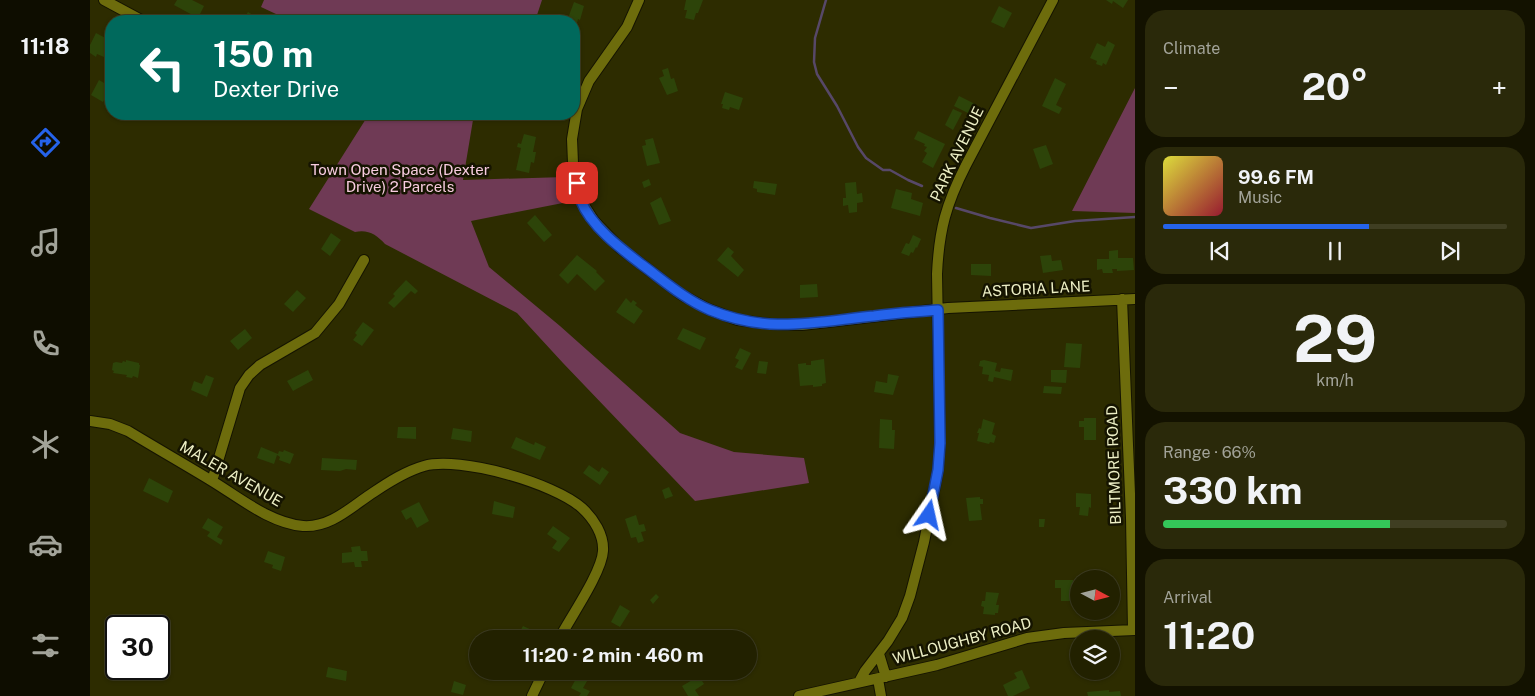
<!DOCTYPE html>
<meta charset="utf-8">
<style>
:root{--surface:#222100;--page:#2a290a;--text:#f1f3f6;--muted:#a2a399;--line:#3f3e22;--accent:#2563eb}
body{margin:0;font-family:"Public Sans",sans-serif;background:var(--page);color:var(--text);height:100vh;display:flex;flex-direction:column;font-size:19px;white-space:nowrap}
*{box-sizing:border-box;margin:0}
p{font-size:16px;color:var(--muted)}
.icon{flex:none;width:28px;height:28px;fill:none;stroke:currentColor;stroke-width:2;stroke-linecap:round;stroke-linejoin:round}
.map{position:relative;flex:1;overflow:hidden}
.details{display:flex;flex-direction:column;gap:10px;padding:10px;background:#131200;width:400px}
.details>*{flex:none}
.banner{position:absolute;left:15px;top:15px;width:475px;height:105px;border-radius:20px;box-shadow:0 1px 4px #0004,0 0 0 1px var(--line);background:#00695c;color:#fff;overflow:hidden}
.needle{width:32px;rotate:97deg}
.fabs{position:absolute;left:980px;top:570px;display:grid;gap:10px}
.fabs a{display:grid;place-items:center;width:50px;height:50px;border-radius:50%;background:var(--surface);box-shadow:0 1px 4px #0004,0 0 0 1px var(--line);font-size:25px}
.speed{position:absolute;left:15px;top:615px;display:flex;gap:10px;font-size:25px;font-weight:700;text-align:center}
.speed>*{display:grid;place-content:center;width:65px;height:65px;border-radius:50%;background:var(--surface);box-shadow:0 1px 4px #0004,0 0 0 1px var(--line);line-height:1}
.speed .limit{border:2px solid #111;border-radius:8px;background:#fff;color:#111}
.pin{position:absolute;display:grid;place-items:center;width:42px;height:42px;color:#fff;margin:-21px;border-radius:10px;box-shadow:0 2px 8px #0006}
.me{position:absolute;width:55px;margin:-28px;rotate:11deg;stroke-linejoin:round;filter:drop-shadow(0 0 4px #0008)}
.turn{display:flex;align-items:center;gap:18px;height:105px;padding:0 25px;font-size:22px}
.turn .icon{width:65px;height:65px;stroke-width:2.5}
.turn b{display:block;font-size:35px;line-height:42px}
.big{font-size:38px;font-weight:700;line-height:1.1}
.details .card{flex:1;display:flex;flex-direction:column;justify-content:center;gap:8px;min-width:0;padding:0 18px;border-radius:20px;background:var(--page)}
.details .dial{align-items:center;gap:0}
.dial b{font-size:65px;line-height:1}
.song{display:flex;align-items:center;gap:15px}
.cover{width:60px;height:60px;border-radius:8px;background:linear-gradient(135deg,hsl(60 70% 55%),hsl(350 70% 35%))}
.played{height:5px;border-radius:2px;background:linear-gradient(90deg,var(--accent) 60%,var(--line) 60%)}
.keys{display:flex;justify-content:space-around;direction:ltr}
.heat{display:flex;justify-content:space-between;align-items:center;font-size:28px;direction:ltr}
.charge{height:8px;border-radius:4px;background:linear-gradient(90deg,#34c759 66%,var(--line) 0)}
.trip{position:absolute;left:379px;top:630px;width:288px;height:50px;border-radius:25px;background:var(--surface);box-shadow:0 1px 4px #0004,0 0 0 1px var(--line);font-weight:700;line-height:50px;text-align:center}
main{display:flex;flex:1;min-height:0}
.menu{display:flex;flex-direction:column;width:90px;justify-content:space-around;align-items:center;background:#0e0d00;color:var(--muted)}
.menu .icon{width:35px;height:35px}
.menu .active{color:var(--accent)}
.menu b{font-size:22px;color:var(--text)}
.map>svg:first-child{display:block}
</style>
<main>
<nav class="menu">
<b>11:18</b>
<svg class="icon active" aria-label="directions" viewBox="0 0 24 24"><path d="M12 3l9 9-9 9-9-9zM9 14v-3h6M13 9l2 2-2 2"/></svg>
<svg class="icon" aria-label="music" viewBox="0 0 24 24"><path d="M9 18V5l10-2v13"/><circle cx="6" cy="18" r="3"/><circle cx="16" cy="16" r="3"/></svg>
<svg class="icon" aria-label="phone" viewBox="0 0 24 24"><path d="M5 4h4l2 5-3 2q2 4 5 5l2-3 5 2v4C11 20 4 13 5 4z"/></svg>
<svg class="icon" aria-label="climate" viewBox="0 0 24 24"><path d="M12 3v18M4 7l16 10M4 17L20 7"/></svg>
<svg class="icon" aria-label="car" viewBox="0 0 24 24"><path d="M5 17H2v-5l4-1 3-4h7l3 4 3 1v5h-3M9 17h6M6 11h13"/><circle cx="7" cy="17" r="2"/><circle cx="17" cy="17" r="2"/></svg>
<svg class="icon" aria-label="filters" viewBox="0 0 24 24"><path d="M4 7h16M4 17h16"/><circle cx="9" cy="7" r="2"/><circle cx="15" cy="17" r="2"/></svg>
</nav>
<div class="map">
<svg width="1045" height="696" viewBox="0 0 1045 696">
<rect width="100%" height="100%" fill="#2d2c00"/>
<!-- green -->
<path fill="#6f3a55" d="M174,0h278l-6,18 -46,3h-199l-30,-14z
M1045,88v125l-63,-2z
M279,114h105l-11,66 102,-3 8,24 -102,20 18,46 71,59 120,107 54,19 70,6 5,25 -114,18 -132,-138 -46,-50 -132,-69c-8,-9 -17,-15 -30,-12l-46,-23z"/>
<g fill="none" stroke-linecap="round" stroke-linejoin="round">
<!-- stream -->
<path stroke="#574868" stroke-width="2.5" d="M736,0l-11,38 -1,24 3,12 20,32 21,41 8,11 17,12h7l18,10 14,6
M866,208l34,10 41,10 44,-7 60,-4"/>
</g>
<!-- building -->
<path fill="#2d4409" d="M87,0h15l12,6 -6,12 -24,-13z
M596,0h17l-5,13h-2l-2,7 -9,-2 2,-8h-3z
M1016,0h22l-5,8 -10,-7 -1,3z
M484,2l10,4 -4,14 -2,-1 -4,16v-14h-7z
M909,6l13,7 -8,15 -13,-6z
M158,12l15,9h-21z
M6,33l15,8v13l-4,-2 -3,5 -7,-3 -1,3 -6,-4v-8z
M1018,41l7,4 -9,20 -3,-2 -1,3 -6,-2 1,-3 -7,-3 7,-15 8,4z
M578,68l3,11 3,-1 4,13 -11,4 -8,-17 5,-2 -2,-6z
M965,78l11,6 -10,21 6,3 -3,6 -17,-8z
M9,80l12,7 -8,15 -12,-7z
M635,92l18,6 -4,12 -9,-3 -1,3 -7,-2 1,-4h-2z
M869,96l16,8 -5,10 -16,-8z
M863,109l9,4 -9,17 -8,-5z
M828,131l27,13 -12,24 -11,-6 5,-9 -3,-2 3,-4 -3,-1 1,-2 -11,-5z
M434,134l12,3 -3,15h3l-2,11 -3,-1 -2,11 -13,-3 5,-22 -4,-1 1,-4 3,1z
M563,138l7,25 -13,3 -5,-20 4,-1 -1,-5z
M956,145l7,19 -13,5 -7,-20z
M559,179l2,6 -7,3 -2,-6z
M664,181l23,3 -2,11 -18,-3v-3l-4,-1z
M766,182l1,12 5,-1 1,9 -6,1v9l-8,1 -1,-8 -5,1v-8h3l-1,-15z
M806,189l16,4 -1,6 12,4 -3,13 -29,-8z
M571,197l10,24 -12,4 -9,-22z
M445,215l17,20 -8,7 -17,-19z
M241,233l10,7 -11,16 -9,-7z
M823,235l8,4 -4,9 -1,-1 -3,6 -2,-1 -2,4 -8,-3 5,-10 3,1z
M638,247l6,5 -3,4 13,14 -6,7 -21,-17z
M1028,250v8h15l1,12 -17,1v-2h-5l1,4h-10l-1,-4 -5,1v-11h12v-8z
M487,255l20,16 -1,1 9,9 -10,10 -18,-17 -9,10 -9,-9z
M961,255l1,6 9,-1 2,10 -20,3 -3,-17z
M881,264h20v12l-20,-1z
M316,280l12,11 -3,3 -4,-3 -17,17 -6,-5 7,-7 -2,-2z
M727,284l1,13 -18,1v-13z
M207,290l9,8 -13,14 -9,-8z
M536,298l5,5 2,-3 4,3 -2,2 8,6 -9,13 -18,-12z
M273,322l11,8 -12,16 -9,-6 4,-5 -2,-2z
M593,328l23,10 -6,12 -23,-11z
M155,329l7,9 -14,12 -8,-9z
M976,343l16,1 -2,24 -16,-1z
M650,348l11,5 -9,17 -7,-3 4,-7 -4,-2z
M734,359l2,24 -4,1v2l-9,1v-2l-13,1 -2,-22 8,-1v2h5v-4z
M36,360l13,3v2h1l-2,13 -5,-2 -1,2 -6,-1 1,-2 -14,-2 1,-2 -2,-1 1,-7 3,-1 6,1 1,-2 3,1z
M894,360l13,3 -2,8 5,1 1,-4 12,2 -2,11 -17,-4 -1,5 -5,-1 1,-6 -7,-1 1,-7 -4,-1 1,-5z
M669,361l9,1 -2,12 -9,-1z
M218,370l5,10 -20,11 -6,-10z
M961,370h16l-1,13 -15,-1z
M798,374l11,2 -6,19 -19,-3 2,-11 11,2z
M116,375l8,3 -7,19 -16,-7 3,-9 8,3z
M954,386l18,1 -1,7 -18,-1z
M994,418h12v22h-12v-13h-5v-6h5z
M790,419l12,1v10h3l-1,19 -15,-1z
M893,419l12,4 -3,11 4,2 -2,7 -4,-1 -1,2 -12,-3 2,-8h-2l2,-5 2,1z
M308,427h18v12l-19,-1z
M363,428l19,3 -1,11 -20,-3z
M426,437l18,8 1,-3 11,5 -6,13 -29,-12z
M171,447l17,7 1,-3 4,1 1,-2 10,4 -4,10 -11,-4 1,-3 -3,-2 -3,9 -17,-6z
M232,458l35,2 -1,10 -10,-1 -6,2 -19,-1z
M499,465l10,7 3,-5 7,5 -9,13 -17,-12z
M59,478l24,13 -5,12 -25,-12z
M579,487l4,9 -8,3 -3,-9z
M986,493l15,1v14l-2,-1 -1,9 -9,-1 1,-8h-4z
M890,497v2h3v5h-3l2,16 -13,1 -3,-23z
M404,501l21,6 -2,11 -21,-4z
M329,502l10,19 -12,7 -6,-11 -5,3 -5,-9z
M546,515l3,10 5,-1 2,7 -5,1 3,9 -6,2 -2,-6 -5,1 -6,-19z
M118,518l15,9 -6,10 6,3 -2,5 -14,-9 3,-4 -8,-4z
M949,519h6l-1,8h-5z
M463,526l17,12 -11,14 -7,-4 5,-7 -10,-7z
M270,546l1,5h6l1,10h-7l1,6h-7l-1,-5 -12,1v-10l10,-1 -1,-5z
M178,551l17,6 -4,14 -9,-3 1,-3 -9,-3z
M965,580h18v21h-12v-13h-6z
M896,592l13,1 -3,12h3l-1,8h-3v2l-12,-1 1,-7 -3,-1 1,-5h3z
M566,594l3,3 -6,7 -3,-4z
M530,605l10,6 -10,16 -9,-5z
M433,626l11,5 -4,8h-14z
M238,667l19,4 -1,10 -20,-4z
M932,670l8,18 -17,8h-5l-5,-11 14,-7 -3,-5z
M490,671l10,5 -7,12 7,3 -3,5h-8l2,-3 -10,-5z
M609,676l5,8 -9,6 4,6h-11l-6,-10z
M364,681l12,4 -3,10 -12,-3z
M1019,690v2l11,-1 1,5h-33l-1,-4z"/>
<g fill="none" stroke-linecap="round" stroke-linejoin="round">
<defs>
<path id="minor" d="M14,0l39,21
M549,0l-12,27 -38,54 -12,28 -5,30 1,24 9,39 12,19 26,27 62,47 26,14 30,11 32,4 32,1 146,-17 187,-9
M1032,299l9,219 2,112
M0,421l20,3 18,7c28,17 56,33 84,50 28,17 58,42 91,45 28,2 49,-20 71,-34 15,-10 32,-21 50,-26 36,-10 130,17 158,42 12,11 22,27 21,43 -1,21 -33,67 -44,88
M122,481l28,-93 9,-13 11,-10 55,-32 24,-29 25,-44
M789,654l7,23
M788,679l3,17
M769,682l6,-11 23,-30 14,-23 8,-22 14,-54 8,-40 6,-32 2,-27 -3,-169c2,-44 9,-70 29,-109l87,-165
M442,696l12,-25
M709,696l138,-31 90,-27 37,-5 71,-3"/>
</defs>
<!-- minor casing -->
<use href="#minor" stroke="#151400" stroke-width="12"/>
<!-- minor -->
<use href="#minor" stroke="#6d6c0c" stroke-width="10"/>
</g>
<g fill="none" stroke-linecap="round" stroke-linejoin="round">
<defs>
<path id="route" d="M487,183c1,6 2,13 4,18 10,25 39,47 60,63 22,16 43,35 69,46 58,24 104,12 164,6 21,-3 43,-4 64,-6l2,133 -2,27 -9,45"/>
</defs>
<!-- route casing -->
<use href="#route" stroke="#184099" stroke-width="12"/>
<!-- route -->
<use href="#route" stroke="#2563eb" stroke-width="9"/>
</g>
<g text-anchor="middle" stroke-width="5" stroke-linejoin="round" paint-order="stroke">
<!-- street labels -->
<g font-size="15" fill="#edefc5" stroke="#151400">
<text transform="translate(867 154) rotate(-64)" y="5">PARK AVENUE</text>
<text transform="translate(946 289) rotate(-3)" y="5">ASTORIA LANE</text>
<text transform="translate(1024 465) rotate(-92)" y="5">BILTMORE ROAD</text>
<text transform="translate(141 474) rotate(30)" y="5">MALER AVENUE</text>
<text transform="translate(872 641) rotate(-15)" y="5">WILLOUGHBY ROAD</text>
</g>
<!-- park labels -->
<g font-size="15" fill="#f8cce0" stroke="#151400">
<text x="310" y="175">Town Open Space (Dexter<tspan x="310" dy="17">Drive) 2 Parcels</tspan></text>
</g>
</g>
</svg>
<div class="fabs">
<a><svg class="needle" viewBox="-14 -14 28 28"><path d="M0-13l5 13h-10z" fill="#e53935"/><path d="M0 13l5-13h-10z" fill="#a2a399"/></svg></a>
<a><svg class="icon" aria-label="layers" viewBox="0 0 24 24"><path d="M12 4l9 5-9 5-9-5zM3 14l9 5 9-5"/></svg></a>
</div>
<div class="speed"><div class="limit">30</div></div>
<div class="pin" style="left:487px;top:183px;background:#d93025"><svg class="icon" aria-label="arrive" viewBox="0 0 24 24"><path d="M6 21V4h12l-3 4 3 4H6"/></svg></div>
<svg class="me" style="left:839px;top:515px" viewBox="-20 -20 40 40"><path d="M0-17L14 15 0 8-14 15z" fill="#2563eb" stroke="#fff" stroke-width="4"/></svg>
<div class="trip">11:20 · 2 min · 460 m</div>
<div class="banner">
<div class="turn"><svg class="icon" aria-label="left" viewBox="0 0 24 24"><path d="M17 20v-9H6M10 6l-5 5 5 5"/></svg><div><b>150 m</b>Dexter Drive</div></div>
</div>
</div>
<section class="details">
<div class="card"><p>Climate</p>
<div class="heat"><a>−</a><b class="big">20°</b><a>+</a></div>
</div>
<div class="card">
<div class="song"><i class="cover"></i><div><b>99.6 FM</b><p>Music</p></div></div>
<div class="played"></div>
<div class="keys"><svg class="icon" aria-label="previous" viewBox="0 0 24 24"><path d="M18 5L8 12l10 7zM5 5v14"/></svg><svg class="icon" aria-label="pause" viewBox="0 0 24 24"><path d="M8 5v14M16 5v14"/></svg><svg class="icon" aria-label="next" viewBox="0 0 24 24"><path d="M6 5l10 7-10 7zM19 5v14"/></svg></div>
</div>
<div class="card dial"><b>29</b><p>km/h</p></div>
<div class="card"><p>Range · 66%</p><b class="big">330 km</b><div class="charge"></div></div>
<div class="card"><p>Arrival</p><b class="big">11:20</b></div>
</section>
</main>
